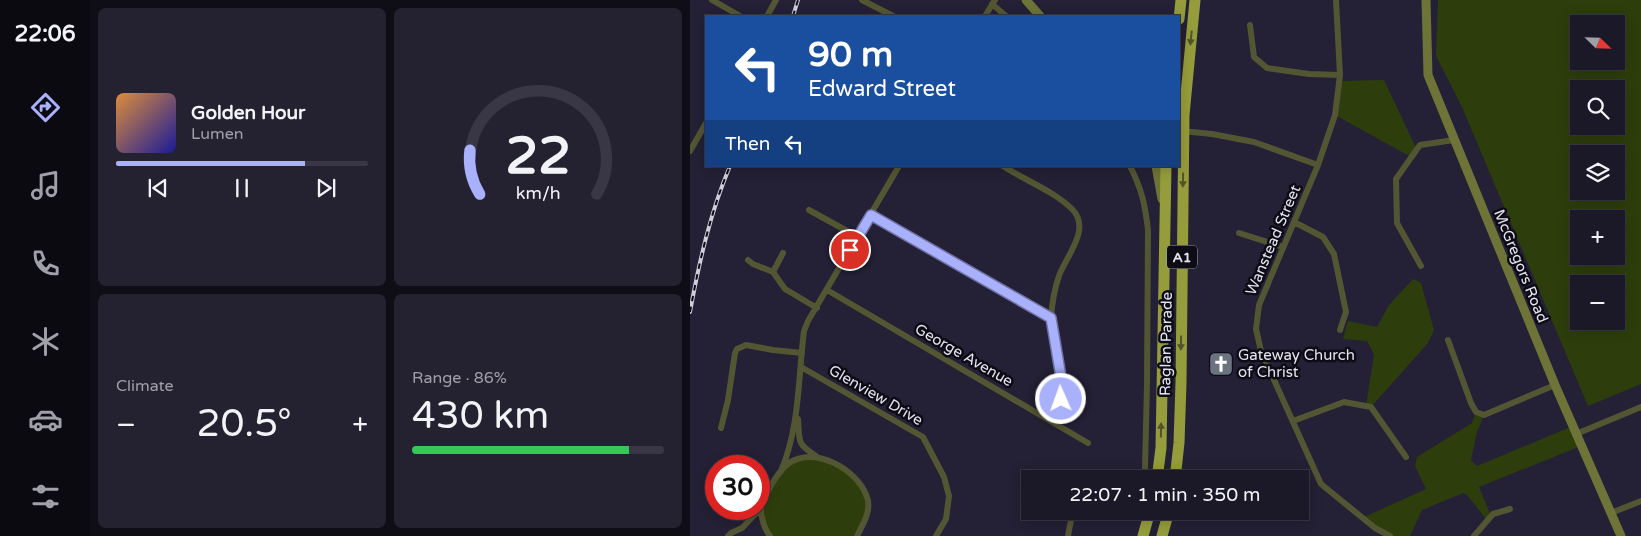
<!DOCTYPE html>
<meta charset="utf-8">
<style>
:root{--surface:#1b1828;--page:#242130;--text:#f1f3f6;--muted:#a0a0a8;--line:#393745;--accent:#a9b0fc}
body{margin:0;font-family:"Varela Round",sans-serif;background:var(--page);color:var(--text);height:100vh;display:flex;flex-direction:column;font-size:19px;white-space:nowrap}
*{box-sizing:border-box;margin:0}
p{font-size:16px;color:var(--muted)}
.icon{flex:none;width:28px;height:28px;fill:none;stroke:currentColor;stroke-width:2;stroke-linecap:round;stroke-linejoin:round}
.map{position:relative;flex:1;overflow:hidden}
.side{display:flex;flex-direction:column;gap:8px;padding:8px;background:#0f0d16;width:600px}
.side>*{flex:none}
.hud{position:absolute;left:15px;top:15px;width:475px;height:152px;border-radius:0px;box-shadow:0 2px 12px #0003,0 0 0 1px var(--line);background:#1a4fa0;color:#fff;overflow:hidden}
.needle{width:32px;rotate:113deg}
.controls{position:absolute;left:880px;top:15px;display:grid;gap:10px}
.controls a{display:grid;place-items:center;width:55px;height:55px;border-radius:0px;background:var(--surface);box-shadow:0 2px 12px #0003,0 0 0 1px var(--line);font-size:25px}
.speed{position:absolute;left:15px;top:455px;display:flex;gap:10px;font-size:25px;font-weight:700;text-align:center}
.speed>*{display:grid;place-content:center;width:65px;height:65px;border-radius:50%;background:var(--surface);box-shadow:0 2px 12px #0003,0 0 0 1px var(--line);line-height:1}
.speed .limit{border:8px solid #d22;background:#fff;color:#111}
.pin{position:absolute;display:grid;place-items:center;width:42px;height:42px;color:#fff;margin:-21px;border:2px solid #fff;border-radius:50%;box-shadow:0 1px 5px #0007}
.me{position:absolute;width:55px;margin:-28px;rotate:358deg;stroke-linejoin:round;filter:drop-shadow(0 0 4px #0008)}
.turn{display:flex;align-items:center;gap:18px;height:105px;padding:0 20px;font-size:22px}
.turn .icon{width:65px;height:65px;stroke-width:2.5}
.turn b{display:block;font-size:35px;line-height:42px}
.then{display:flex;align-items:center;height:48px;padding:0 20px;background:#0003;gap:10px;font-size:19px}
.big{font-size:38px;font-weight:600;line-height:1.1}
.side .card{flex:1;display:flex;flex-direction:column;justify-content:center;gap:8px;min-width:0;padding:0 18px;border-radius:8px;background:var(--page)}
.side .dial{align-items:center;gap:0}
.dial svg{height:130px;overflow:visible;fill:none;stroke:var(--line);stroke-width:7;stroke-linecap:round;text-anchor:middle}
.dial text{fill:var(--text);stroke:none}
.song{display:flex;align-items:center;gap:15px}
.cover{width:60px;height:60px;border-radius:8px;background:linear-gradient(135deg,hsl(30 70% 55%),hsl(240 70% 35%))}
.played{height:5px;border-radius:2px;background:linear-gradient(90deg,var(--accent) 75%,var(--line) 75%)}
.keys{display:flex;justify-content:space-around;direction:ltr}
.heat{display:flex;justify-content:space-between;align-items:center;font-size:28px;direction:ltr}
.charge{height:8px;border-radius:4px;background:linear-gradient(90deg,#34c759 86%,var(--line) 0)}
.side .tiles{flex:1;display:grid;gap:8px;grid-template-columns:repeat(2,1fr)}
.trip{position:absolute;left:331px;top:470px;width:288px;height:50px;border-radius:0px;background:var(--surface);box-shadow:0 2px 12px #0003,0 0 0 1px var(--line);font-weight:600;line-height:50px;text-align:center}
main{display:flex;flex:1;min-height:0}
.tabs{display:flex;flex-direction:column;width:90px;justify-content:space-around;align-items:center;background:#0b0a10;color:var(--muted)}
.tabs .icon{width:35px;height:35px}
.tabs .current{color:var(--accent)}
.tabs b{font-size:22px;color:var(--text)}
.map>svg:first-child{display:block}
</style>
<main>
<nav class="tabs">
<b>22:06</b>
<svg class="icon current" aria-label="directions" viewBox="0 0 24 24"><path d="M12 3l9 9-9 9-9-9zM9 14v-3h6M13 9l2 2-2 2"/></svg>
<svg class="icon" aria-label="music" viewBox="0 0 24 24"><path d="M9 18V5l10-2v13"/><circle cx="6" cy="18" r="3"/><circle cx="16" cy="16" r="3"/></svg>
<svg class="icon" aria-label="phone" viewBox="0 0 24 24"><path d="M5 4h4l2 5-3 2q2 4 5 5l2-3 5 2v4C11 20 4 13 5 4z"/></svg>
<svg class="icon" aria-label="climate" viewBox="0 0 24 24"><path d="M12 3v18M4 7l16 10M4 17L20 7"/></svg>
<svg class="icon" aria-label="car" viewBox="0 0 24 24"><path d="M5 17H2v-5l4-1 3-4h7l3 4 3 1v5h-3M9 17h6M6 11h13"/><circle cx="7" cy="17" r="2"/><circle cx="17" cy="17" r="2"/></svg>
<svg class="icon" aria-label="filters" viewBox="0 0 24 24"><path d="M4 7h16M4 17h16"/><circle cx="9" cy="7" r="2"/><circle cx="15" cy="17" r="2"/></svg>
</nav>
<section class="side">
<div class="tiles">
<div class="card">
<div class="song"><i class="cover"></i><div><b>Golden Hour</b><p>Lumen</p></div></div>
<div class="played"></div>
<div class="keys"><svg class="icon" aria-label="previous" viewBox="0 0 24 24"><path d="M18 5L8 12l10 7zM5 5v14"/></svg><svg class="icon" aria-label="pause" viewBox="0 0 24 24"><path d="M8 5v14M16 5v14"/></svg><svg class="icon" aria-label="next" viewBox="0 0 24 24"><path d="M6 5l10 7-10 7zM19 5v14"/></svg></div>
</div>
<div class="card dial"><svg viewBox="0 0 100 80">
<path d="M14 69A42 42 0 1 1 86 69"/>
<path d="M14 69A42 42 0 0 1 8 42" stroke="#a9b0fc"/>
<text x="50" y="56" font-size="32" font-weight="700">22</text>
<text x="50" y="72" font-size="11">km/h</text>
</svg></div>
<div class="card"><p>Climate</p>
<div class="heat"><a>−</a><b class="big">20.5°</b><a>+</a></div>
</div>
<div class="card"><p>Range · 86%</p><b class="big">430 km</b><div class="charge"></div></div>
</div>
</section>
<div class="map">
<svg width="951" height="536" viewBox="0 0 951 536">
<rect width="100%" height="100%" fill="#242035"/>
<!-- green -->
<path fill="#2d3e0c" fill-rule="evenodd" d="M748,0h203v384l-53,22 -126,-299 -26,-51zM889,24h37v37h-37zM889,89h37v37h-37zM889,154h37v37h-37zM889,219h37v37h-37zM889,284h37v37h-37z
M694,80l33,70 -6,7 -76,-42 4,-34z
M723,279l8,4 13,47 -6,13 -57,64 -5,-1 8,-52 -7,-13 -24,-2 5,-18 29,6 12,-22z
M786,412l8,3 -7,17 -6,28 6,6 96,-40 8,20 -102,41 12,29 -4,4 -20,-25 -4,-2 -41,17 -12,26h-20l-28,-18 64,-29 -11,-23 2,-9 55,-34z
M121,456l36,14 21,28 -1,20 -10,18h-87l-9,-28 5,-12 23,-33z"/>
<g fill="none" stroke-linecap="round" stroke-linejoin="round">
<!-- street -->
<path stroke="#535632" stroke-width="6" d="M22,0l28,16
M172,0l31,16
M646,0l4,75 -5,40 -17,50 -59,140 -3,24 5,22 60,133 54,44 15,8
M302,4l14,12
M77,16l9,-16
M295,16l10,-16
M560,25l4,32 13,11 42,6 31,1
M492,131l30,3 42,8 64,23
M0,151l16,-28
M313,166c21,14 51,25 69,43 20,20 -6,47 -13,67 -5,14 -7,28 -8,42l10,59v22l-2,26
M440,166c12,24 15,38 18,64l-1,154 -2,84
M119,210l49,27
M181,215l180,103
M604,222l29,15 11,17 12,58 -6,18
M549,233l44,14
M58,260l5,4 20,8 12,17 32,19
M731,266l-24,-43 -1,-44 24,-34 34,-5
M83,272l10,-19
M137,290l261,153
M758,340l23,63 5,9 8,3 71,-30
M111,367l122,70 21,40 5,19 -3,23 -10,17
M108,419c2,23 -2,24 18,37
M603,421l51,-19 27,5 35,50
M31,428l7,-28 7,-47 2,-4 9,-4 27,5 29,3
M886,434l65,-27
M91,471c19,-45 17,-93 23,-140l4,-10 91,-155
M921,513l30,-12
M38,536l3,-3 11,-5 19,-20
M80,536c-5,-6 -10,-20 -9,-29 0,-4 4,-10 6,-14 5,-10 12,-23 22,-30 26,-18 69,7 78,34 5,13 -4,27 -10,39
M378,536l3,-16
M784,536l19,-22 17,-5"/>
<!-- secondary -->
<path stroke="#6e7337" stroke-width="9" d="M336,0l14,16
M736,0l2,75 127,310 66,151
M466,166l6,33"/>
<!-- highway -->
<path stroke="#959c3b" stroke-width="11" d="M489,19l2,-19
M467,479l4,-31 5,-282
M485,479l4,-36 2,-60 3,-268 11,-115
M453,536l7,-25
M472,536l7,-25"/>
<defs>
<path id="rail" d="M103,16l5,-16
M0,312c9,-49 20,-99 40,-146"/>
</defs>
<!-- rail casing -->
<use href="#rail" stroke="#d0cedd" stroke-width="4"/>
<!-- rail -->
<use href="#rail" stroke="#0d0b14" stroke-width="2" stroke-dasharray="5.5" stroke-linecap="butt"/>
</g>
<!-- one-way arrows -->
<defs><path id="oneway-solid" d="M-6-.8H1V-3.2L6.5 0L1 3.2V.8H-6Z" transform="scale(1.25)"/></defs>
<g fill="#515428">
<use href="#oneway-solid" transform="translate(501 38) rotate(96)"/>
<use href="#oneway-solid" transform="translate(493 180) rotate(91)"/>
<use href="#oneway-solid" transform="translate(491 343) rotate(91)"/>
<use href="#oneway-solid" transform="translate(471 430) rotate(-89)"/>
</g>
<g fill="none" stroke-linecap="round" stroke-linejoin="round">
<defs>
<path id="route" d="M160,250l21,-35 180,103 10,59v22"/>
</defs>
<!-- route casing -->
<use href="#route" stroke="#6e72a4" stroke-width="12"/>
<!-- route -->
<use href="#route" stroke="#a9b0fc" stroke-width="9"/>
</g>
<!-- icons -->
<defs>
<symbol id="church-square" viewBox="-11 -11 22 22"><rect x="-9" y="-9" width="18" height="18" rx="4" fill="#6b7280" stroke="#0d0b14"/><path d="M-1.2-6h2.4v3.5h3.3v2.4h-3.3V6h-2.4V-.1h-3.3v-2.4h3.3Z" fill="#fff"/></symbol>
</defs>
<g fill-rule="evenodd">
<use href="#church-square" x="517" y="350" width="28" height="28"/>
</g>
<g text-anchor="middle" stroke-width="5" stroke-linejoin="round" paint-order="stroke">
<!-- shield labels -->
<rect fill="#0d0b14" stroke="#a4a3af" stroke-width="1" x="477" y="245.5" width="30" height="23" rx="4"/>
<g font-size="14" font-weight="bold" fill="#e5e4f2">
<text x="492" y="262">A1</text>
</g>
<!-- street labels -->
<g font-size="15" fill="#e5e4f2" stroke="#0d0b14">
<text transform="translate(583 240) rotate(-67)" y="5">Wanstead Street</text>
<text transform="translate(831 266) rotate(68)" y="5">McGregors Road</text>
<text transform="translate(476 344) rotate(-89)" y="5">Raglan Parade</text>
<text transform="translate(274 355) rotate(30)" y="5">George Avenue</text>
<text transform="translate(186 395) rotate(30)" y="5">Glenview Drive</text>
</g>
<!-- poi labels -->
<g font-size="15" fill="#e5e4f2" stroke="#0d0b14" text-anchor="start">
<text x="548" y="360">Gateway Church<tspan x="548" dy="17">of Christ</tspan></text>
</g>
</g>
</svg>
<div class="controls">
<a><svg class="needle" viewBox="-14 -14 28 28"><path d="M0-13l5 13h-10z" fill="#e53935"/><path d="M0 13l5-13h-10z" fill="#a0a0a8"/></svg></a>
<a><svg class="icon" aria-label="search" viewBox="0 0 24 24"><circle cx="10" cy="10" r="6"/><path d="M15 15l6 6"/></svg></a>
<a><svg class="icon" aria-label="layers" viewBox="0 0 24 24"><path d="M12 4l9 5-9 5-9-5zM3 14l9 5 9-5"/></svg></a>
<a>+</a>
<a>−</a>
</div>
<div class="speed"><div class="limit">30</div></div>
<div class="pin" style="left:160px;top:250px;background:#d93025"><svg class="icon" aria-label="arrive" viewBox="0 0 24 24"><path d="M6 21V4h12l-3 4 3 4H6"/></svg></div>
<svg class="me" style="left:371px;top:399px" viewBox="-20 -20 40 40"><circle r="17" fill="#a9b0fc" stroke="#fff" stroke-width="3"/><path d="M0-11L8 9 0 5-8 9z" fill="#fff"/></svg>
<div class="trip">22:07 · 1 min · 350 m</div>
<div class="hud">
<div class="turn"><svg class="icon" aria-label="left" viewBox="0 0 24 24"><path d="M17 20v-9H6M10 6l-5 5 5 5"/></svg><div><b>90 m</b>Edward Street</div></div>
<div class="then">Then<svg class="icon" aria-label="left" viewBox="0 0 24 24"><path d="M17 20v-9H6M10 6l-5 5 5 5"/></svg></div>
</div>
</div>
</main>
